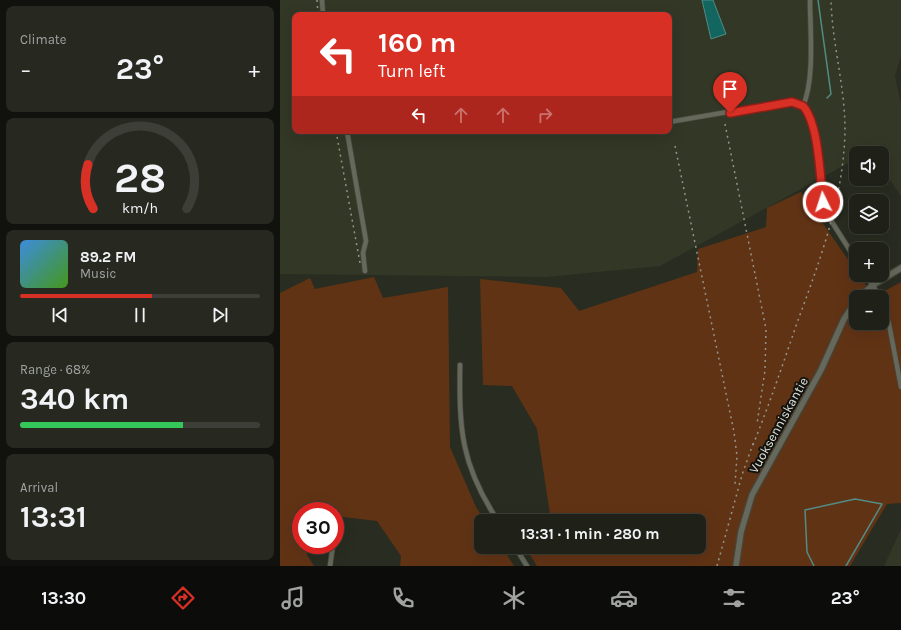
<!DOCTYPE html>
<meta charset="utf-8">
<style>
:root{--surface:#1f2118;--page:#272921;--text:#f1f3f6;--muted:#a1a3a2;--line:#3c3e37;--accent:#d93025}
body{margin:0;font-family:Karla,sans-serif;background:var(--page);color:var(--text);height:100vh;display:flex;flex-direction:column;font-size:15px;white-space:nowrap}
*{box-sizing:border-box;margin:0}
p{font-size:13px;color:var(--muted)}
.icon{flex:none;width:22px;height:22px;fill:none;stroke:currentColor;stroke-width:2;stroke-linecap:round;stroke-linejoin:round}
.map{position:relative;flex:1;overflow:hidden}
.side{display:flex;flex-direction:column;gap:6px;padding:6px;background:#11120d;width:280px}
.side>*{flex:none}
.guide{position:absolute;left:12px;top:12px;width:380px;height:122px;border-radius:8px;box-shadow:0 4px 16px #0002,0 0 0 1px var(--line);background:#d93025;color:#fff;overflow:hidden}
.fabs{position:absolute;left:569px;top:146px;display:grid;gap:8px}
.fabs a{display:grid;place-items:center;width:40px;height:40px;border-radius:8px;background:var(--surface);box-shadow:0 4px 16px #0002,0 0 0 1px var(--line);font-size:20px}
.speed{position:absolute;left:12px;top:502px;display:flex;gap:8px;font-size:20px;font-weight:700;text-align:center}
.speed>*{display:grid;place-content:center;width:52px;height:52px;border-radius:50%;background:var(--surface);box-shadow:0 4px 16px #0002,0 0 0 1px var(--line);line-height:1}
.speed .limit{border:6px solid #d22;background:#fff;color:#111}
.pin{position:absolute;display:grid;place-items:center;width:34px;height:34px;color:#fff;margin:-41px -17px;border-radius:50% 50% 50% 0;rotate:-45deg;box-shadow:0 0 4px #0007}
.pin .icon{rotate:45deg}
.me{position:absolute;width:44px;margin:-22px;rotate:356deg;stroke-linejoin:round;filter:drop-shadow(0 0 3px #0008)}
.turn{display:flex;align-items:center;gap:14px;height:84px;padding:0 20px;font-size:18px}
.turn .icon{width:52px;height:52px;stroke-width:2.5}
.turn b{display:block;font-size:28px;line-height:34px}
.lanes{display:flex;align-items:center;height:38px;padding:0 20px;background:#0003;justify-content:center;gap:20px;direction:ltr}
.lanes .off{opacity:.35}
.big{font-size:30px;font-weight:700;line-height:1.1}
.side .widget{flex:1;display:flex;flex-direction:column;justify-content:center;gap:6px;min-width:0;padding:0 14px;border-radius:8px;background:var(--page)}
.side .dial{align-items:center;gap:0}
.dial svg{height:104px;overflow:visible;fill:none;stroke:var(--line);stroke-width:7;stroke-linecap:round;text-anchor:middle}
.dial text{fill:var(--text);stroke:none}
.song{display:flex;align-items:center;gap:12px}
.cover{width:48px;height:48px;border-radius:6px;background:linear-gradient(135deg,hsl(210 70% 55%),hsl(100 70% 35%))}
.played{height:4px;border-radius:2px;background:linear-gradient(90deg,var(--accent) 55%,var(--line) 55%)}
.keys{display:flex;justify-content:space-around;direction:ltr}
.heat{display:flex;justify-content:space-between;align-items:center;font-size:22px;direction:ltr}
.charge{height:6px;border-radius:3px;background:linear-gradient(90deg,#34c759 68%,var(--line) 0)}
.trip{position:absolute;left:194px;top:514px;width:232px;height:40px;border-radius:8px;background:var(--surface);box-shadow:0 4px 16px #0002,0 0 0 1px var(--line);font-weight:700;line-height:40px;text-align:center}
.tabs{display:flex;height:64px;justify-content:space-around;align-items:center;background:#0c0d0a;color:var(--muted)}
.tabs .icon{width:28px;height:28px}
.tabs .active{color:var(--accent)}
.tabs b{font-size:18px;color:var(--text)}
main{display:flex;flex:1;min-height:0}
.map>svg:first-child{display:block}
</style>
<main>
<section class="side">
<div class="widget"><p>Climate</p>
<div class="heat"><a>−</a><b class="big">23°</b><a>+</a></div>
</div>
<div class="widget dial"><svg viewBox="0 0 100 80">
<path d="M14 69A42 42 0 1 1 86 69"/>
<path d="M14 69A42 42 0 0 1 10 35" stroke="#d93025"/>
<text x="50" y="56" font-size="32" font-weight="700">28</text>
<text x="50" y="72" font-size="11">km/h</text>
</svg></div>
<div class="widget">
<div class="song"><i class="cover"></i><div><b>89.2 FM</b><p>Music</p></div></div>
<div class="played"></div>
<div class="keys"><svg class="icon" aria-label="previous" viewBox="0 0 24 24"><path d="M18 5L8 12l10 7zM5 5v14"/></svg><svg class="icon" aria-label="pause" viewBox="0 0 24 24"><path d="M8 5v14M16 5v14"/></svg><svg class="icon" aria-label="next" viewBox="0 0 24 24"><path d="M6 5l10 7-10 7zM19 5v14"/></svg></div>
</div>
<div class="widget"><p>Range · 68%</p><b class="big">340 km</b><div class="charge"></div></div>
<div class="widget"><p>Arrival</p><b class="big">13:31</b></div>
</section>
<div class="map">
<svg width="621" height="566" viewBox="0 0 621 566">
<rect width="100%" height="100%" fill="#292c20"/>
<!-- built -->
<path fill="#333725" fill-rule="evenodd" d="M0,0h621v56l-6,20 6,28v92l-19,-28v-15h-10l-1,-2 -15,2v6l-196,107 -113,11 -267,-3zM15,15h374v116h-374z
M621,529v37h-17z"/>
<!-- green -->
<path fill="#613315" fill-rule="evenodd" d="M521,192l55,79v4h3l15,22 27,-15v221l-14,1 -37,62h-313l-12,-19h174v-26h-148l-14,-92 -25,-43 -29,-1 -3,-106 81,9 18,23 118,-39 1,-23 68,-22 1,-19zM576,297h26v26h-26z
M94,277l9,21 65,-11 2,160 26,60 9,14h-4v26h21l12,19h-114l1,-10 -24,-35 -42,-5v-5h-34v34h7l-1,10 7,11h-34v-273l30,-15 5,11z"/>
<!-- water -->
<path fill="#12665f" stroke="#518c85" d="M422,0h11l13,34 -15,5z"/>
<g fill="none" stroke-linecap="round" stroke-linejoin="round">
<!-- stream -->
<path stroke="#518c85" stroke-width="1.5" d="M538,0l13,94 -4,4
M534,566l-7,-14 -2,-42 50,-11 27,5 -36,62"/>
<defs>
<path id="minor" d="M42,0l1,15
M523,106c12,-27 7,-76 7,-106
M389,122l105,-18 18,-2 11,4 8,13 9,45 3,37 2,10 31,49
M67,131l19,110 -3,12 2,18
M586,275l14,22
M602,301l7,23 12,63
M180,365c-1,65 1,100 38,156
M55,525v-2
M235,547l12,19
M50,566l3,-21"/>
<path id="tertiary" d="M579,297l14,-12 28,-17
M456,566l5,-34 11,-37 69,-125 23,-51 12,-18"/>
</defs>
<!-- minor casing -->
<use href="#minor" stroke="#44463c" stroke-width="6"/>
<!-- tertiary casing -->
<use href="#tertiary" stroke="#44463c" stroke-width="8"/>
<!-- minor -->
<use href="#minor" stroke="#65685b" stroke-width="4.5"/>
<!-- tertiary -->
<use href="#tertiary" stroke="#65685b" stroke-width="5.5"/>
<!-- rail -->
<path stroke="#93958c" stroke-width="1.5" stroke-dasharray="2 4" stroke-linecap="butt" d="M37,0l1,15
M445,124l41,205 -1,41 -8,54
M56,131l24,132
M395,146l59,286 3,24 -2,28
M473,445c16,-40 30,-81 44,-122 23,-63 47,-126 48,-193 0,-44 -13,-87 -14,-130
M437,566l25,-91 12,-34"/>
</g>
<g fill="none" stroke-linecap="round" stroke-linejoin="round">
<defs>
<path id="route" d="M450,113l62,-11 11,4c16,18 17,71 20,96"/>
</defs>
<!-- route casing -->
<use href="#route" stroke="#8d1f18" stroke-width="10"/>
<!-- route -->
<use href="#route" stroke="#d93025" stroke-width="7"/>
</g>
<g text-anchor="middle" stroke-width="4" stroke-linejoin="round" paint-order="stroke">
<!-- street labels -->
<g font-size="13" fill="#e3e5dd" stroke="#12130e">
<text transform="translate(498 425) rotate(-61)" y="5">Vuoksenniskantie</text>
</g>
</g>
</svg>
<div class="fabs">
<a><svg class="icon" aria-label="sound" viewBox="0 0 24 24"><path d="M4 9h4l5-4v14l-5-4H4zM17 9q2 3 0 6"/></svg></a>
<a><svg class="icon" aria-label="layers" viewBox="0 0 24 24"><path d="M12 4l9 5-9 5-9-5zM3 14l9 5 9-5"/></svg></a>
<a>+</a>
<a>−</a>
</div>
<div class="speed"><div class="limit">30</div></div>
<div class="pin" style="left:450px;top:113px;background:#d93025"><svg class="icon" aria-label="arrive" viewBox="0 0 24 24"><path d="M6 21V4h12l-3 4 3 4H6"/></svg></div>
<svg class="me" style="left:543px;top:202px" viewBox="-20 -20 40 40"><circle r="17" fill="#d93025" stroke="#fff" stroke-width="3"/><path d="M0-11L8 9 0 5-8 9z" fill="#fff"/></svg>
<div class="trip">13:31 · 1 min · 280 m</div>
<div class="guide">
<div class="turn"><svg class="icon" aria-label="left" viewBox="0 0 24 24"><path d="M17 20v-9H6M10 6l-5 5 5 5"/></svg><div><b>160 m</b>Turn left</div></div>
<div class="lanes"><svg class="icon" aria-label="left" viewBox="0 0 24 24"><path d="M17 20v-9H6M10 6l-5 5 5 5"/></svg><svg class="icon off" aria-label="ahead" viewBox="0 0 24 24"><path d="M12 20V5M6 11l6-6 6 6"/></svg><svg class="icon off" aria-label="ahead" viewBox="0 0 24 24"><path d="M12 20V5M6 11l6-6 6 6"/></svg><svg class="icon off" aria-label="right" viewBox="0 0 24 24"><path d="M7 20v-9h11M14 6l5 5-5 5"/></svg></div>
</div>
</div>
</main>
<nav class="tabs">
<b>13:30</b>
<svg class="icon active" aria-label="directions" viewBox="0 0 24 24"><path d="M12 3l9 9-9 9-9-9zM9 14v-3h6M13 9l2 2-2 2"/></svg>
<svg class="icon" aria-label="music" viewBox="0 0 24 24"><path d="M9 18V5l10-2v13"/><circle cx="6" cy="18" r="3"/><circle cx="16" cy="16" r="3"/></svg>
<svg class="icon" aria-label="phone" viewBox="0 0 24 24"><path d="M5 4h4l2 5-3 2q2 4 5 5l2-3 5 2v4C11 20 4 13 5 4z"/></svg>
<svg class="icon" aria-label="climate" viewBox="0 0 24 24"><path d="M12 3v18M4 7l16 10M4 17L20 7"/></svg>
<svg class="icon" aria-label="car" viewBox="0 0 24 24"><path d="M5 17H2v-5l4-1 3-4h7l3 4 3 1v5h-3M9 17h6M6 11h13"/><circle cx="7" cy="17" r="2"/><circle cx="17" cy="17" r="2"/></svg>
<svg class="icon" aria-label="filters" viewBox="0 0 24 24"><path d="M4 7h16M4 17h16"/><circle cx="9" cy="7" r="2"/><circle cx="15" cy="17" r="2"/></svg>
<b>23°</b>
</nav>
